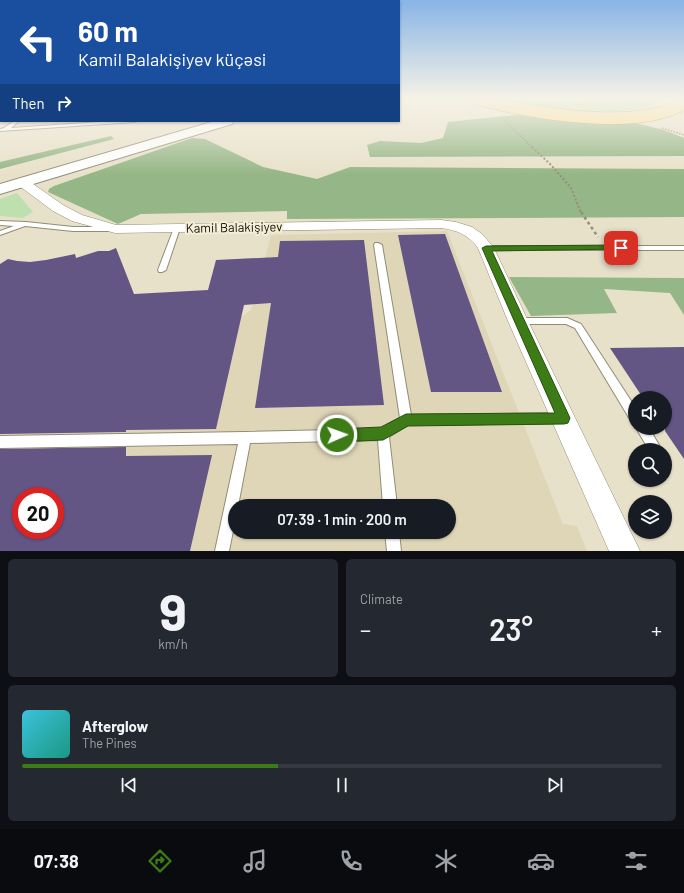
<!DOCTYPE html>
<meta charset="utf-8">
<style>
:root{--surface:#171b24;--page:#242831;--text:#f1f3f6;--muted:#9ea1a6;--line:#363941;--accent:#3d7b17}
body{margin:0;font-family:Barlow,sans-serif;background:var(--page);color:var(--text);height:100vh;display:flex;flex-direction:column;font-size:15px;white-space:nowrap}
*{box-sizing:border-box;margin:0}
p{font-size:13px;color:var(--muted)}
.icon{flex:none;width:22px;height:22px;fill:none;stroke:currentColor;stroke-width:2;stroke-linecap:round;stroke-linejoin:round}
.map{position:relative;height:551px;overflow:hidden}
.details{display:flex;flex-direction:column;gap:8px;padding:8px;background:#0d0f14;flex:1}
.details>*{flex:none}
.guide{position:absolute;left:0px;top:0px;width:400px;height:122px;box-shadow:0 1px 3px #0004;background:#1a4fa0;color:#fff;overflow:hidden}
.fabs{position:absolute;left:628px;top:391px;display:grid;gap:8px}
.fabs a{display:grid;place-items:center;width:44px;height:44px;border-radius:50%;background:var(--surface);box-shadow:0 1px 3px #0004;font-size:20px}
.speed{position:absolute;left:12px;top:487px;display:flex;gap:8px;font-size:20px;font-weight:700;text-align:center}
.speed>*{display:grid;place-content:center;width:52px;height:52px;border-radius:50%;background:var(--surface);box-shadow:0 1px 3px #0004;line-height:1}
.speed .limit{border:6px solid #d22;background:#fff;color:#111}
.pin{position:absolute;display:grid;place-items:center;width:34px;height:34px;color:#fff;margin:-17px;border-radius:8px;box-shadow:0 2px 6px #0006}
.me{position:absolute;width:44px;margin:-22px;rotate:88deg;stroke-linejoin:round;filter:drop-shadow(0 0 3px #0008)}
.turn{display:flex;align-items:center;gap:14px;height:84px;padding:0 12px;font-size:18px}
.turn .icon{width:52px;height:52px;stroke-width:2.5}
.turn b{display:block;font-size:28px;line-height:34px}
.then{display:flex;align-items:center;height:38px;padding:0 12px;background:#0003;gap:8px;font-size:15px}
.big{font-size:30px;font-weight:600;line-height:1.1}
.details .card{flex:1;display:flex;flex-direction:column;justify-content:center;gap:6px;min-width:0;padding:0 14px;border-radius:6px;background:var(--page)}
.details .dial{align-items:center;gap:0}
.dial b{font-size:52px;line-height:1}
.song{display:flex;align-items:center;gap:12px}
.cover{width:48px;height:48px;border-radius:6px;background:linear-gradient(135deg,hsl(190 70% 55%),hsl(170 70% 35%))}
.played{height:4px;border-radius:2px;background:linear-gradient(90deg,var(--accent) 40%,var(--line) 40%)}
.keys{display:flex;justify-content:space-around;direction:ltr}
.heat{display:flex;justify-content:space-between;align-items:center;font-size:22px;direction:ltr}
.details .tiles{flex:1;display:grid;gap:8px;grid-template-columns:1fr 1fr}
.card:last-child{grid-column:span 2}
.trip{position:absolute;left:228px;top:499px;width:228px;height:40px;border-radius:20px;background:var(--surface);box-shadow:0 1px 3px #0004;font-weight:600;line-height:40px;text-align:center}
.tab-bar{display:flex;height:64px;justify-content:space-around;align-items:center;background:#090b0e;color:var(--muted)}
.tab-bar .icon{width:28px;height:28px}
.tab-bar .current{color:var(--accent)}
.tab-bar b{font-size:18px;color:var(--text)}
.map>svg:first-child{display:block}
</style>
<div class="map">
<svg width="684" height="551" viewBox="0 0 684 551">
<rect width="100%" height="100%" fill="#e8e1ca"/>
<!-- built -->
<path fill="#dfd6b8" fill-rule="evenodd" d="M447,231l116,293 14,2 10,25h-587v-227l241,-7 10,-7 20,-75zM21,496h34v34h-34zM235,506h214v26h-214z"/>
<!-- green -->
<path fill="#bee0af" d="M612,98h53c-39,26 -115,11 -159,4 35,0 72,3 106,-4z
M17,193l16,19 -10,6 -23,-2v-17z"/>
<!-- forest -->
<path fill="#95b686" d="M515,115l117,7 32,8 20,8v18l-314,1 -3,-12 13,-4 41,2 22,-5 5,-16z
M111,136l3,3 -114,30v-7z
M192,138l13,1 58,28 54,12 33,-12 334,2v48l-397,2v-8l-146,3 -23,10 -70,-32 1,-3 5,-3z
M509,277l175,1v37l-14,-22 -66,-4 13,24 -86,3z"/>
<!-- building -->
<path fill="#635584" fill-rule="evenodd" d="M445,234l57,158h-71l-33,-157z
M364,240l20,165 -129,3 16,-105 -27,2 -28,124 -90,1v2l-126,2v-170l8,-5 9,2 13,1 16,-2 29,-6 1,4 22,-7h11l7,-3 18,46 74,-4 8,-30 62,-3 2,-16z
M684,347v112l-19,-28v-33h-22l-33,-50z
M126,447v9l86,-1 -22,96h-190v-102zM21,496h34v34h-34z"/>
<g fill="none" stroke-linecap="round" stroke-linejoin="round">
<defs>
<path id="lane" d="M399,98h8l-8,1z
M14,121h5l-8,7 104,-7h22l-2,1 -135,9v-2l4,-1z
M0,221l26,1 47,5h38l3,2 -3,2h-38l-48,-5 -25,9v-4l14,-5 -14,-1z
M177,226l3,2 -14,42 -4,2h-3l-1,-2 16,-42z
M375,243h3l4,2 29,170 150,-2 4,1 2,4 -2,4 -4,1 -153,2 -19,12 8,69h-14l-5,-66 -128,3 -12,63h-3v15l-6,30h-14l23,-107 -238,4v-12l245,-4 136,-3 19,-11 -26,-173z
M483,246h201v4h-198l-4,-2z
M518,318h49l14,6 54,83v15l-4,-1 -56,-93 -9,-4h-48l-3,-1 -2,-2 2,-2z
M636,428h13l13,22h-13z
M385,532h14l2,19h-14z"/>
<path id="street" d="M22,178l4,1 37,26 19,10 34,10 325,-5 15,2 16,5 10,7 12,14 34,73 112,230h-31l-101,-230 -30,-73c-9,-13 -21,-18 -37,-20l-326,5 -43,-12 -19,-10 -35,-26 -2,-3 2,-3z"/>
<path id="secondary" d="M215,121h19l-2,3 -232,70v-10z"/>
</defs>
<!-- lane casing -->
<use href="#lane" stroke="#928c77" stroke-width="2"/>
<!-- street casing -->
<use href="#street" stroke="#928c77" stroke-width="1"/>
<!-- secondary casing -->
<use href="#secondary" stroke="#928c77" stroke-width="2"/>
<!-- path-far2 -->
<path stroke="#938e7d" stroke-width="1.5" stroke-dasharray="1.5 1.5" stroke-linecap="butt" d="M505,121l28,27
M662,128l22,7"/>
<!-- path-far1 -->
<path stroke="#938e7d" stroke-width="2" stroke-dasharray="2 2" stroke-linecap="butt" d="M532,147l19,18 20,23 10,25"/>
<!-- path -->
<path stroke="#938e7d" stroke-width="2.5" stroke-dasharray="3 3" stroke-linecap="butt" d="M581,212l17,25"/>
<!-- lane -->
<use href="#lane" fill="#fff" fill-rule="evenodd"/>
<!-- street -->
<use href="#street" fill="#fff" fill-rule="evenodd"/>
<!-- secondary -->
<use href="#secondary" fill="#fff" fill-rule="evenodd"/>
<defs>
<path id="primary-bridge" d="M474,98c53,14 137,29 190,14 7,-2 13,-5 20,-8"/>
</defs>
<!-- primary-bridge casing -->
<use href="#primary-bridge" stroke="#a8872e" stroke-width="13" stroke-linecap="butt"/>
<!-- primary-bridge -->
<use href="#primary-bridge" stroke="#fcde8e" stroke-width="12"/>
</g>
<!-- sky -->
<linearGradient id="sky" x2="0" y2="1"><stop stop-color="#88b4e7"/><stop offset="0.56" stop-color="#f5f2e7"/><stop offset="1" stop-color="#f5f2e7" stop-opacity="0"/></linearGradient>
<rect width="684" height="175" fill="url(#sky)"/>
<!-- route -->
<path fill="#3d7b17" stroke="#28500f" d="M621,245l3,1 1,2 -1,1 -132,2 78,167 -2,5 -4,1 -156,2 -25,14 -46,2 -5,-2 -2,-5 2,-4 5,-2 44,-2 25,-13 149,-1 -73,-165 4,-2z"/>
<g text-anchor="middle" stroke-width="4" stroke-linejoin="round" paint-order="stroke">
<!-- street labels -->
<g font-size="13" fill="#0f0d06" stroke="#f5eed7">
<text transform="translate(234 227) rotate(-1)" y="5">Kamil Balakişiyev</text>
</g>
</g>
</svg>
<div class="fabs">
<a><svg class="icon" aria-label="sound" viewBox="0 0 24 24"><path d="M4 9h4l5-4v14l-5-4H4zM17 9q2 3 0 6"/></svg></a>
<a><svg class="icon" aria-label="search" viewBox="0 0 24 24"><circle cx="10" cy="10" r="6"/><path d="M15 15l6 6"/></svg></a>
<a><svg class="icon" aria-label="layers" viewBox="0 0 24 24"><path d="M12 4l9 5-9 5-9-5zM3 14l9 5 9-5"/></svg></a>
</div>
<div class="speed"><div class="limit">20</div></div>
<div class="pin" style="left:621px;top:248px;background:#d93025"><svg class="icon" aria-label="arrive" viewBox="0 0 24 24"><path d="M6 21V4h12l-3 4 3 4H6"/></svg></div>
<svg class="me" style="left:337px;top:435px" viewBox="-20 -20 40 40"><circle r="17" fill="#3d7b17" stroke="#fff" stroke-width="3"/><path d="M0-11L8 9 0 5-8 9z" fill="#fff"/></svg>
<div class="trip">07:39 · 1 min · 200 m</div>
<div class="guide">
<div class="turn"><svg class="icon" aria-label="left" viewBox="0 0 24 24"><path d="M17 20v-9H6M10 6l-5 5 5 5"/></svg><div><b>60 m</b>Kamil Balakişiyev küçəsi</div></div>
<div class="then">Then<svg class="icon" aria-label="right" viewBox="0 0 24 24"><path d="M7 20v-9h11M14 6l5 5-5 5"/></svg></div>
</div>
</div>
<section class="details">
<div class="tiles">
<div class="card dial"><b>9</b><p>km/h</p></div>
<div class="card"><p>Climate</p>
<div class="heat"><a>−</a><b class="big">23°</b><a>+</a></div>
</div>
<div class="card">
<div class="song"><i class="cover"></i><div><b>Afterglow</b><p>The Pines</p></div></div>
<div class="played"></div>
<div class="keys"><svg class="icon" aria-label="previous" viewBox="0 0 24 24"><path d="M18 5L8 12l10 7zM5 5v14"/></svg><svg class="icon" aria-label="pause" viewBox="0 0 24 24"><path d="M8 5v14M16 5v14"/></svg><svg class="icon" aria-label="next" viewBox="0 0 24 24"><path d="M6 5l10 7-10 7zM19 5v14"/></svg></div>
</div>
</div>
</section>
<nav class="tab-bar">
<b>07:38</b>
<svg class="icon current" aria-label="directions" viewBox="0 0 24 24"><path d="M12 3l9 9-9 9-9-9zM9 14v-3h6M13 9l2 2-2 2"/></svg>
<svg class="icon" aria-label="music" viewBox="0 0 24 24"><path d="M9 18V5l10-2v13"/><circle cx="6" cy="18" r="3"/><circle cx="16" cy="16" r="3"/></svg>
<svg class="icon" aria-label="phone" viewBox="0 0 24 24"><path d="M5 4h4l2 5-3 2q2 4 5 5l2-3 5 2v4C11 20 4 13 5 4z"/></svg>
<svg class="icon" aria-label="climate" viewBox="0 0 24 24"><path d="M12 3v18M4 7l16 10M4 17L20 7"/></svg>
<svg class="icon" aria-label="car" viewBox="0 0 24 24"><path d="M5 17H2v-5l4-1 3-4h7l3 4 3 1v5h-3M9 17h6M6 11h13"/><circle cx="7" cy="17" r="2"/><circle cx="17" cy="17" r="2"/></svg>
<svg class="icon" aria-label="filters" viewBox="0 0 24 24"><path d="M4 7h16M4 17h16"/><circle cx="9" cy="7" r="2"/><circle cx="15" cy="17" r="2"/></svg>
</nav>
